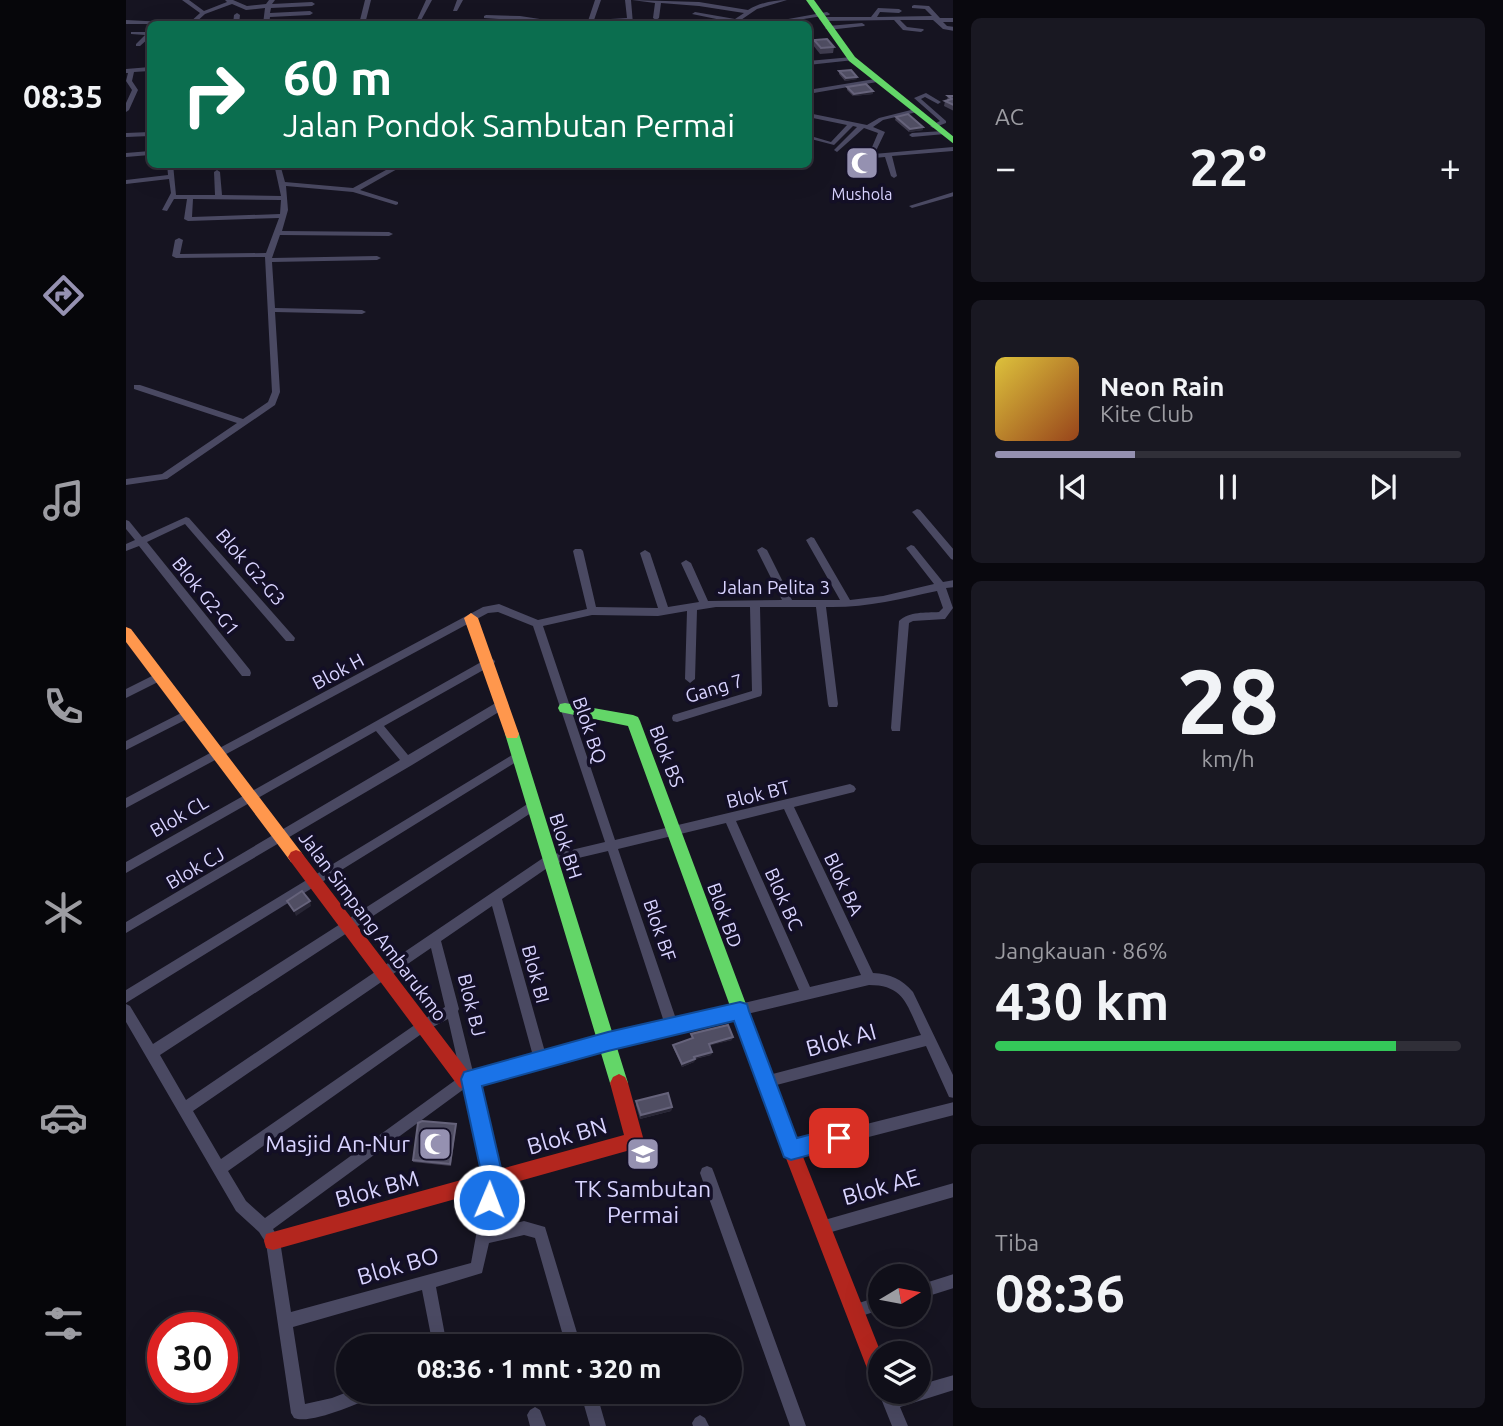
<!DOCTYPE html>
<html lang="id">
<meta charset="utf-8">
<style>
:root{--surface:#100f19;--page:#191822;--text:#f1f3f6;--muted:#9c9ca2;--line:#302f38;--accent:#9591b1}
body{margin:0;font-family:Ubuntu,sans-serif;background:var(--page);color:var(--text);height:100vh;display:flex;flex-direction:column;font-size:26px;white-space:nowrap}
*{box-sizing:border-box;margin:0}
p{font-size:23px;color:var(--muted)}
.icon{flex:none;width:38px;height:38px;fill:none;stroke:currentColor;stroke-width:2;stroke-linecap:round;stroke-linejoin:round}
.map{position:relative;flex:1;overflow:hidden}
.panel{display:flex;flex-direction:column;gap:18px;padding:18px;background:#09080e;width:550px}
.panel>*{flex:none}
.guide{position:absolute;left:21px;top:21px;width:665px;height:147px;border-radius:10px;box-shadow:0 7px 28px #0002,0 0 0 2px var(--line);background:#0b6e4f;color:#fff;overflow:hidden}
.needle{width:46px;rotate:80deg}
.tools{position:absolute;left:742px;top:1264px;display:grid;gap:14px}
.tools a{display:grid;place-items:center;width:63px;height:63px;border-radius:50%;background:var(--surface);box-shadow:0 7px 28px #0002,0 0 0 2px var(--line);font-size:35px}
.speed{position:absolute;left:21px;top:1312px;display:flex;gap:14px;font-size:35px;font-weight:700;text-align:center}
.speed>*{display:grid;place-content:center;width:91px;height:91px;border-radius:50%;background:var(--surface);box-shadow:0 7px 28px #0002,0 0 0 2px var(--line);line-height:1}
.speed .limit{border:10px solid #d22;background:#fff;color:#111}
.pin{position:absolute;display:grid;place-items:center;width:60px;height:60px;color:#fff;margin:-30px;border-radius:14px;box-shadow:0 4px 10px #0006}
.me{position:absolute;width:77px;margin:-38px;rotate:1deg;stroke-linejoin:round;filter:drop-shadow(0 0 5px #0008)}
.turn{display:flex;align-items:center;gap:24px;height:147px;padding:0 21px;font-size:32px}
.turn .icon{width:91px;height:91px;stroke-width:2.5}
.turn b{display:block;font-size:49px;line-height:60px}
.big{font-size:52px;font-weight:700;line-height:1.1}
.panel .card{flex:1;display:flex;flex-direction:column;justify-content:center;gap:10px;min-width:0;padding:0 24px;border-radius:10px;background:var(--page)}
.panel .dial{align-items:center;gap:0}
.dial b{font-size:91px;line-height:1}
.song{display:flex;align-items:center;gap:21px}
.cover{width:84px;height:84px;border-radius:10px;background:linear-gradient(135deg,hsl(50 70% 55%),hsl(20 70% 35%))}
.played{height:7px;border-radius:4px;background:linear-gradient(90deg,var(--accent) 30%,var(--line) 30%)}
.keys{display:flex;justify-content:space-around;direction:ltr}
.heat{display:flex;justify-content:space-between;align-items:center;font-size:38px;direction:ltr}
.charge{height:10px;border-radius:5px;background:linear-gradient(90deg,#34c759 86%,var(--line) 0)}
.trip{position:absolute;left:210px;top:1334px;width:406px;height:70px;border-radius:35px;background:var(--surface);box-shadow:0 7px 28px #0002,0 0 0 2px var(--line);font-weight:700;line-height:70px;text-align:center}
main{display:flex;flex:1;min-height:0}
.tabs{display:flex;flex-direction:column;width:126px;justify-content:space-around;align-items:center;background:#06060a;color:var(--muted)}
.tabs .icon{width:49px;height:49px}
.tabs .active{color:var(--accent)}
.tabs b{font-size:32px;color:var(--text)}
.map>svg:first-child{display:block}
</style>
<main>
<nav class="tabs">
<b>08:35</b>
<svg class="icon active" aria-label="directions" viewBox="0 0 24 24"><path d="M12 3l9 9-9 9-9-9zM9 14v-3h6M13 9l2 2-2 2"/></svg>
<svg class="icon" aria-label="music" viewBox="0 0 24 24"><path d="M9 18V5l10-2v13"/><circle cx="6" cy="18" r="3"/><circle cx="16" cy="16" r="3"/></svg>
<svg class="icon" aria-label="phone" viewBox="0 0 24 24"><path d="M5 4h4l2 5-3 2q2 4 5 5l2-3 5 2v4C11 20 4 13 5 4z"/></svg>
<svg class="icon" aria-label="climate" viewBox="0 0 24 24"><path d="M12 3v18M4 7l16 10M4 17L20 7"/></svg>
<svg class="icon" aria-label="car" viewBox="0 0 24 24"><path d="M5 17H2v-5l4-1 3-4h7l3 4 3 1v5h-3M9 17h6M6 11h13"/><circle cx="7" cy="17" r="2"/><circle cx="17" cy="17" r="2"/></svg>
<svg class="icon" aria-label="filters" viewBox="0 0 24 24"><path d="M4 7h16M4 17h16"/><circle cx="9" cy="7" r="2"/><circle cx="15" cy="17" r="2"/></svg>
</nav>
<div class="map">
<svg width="828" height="1426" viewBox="0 0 828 1426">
<rect width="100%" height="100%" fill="#161421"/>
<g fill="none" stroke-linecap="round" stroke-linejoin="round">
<!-- street -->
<path fill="#4a4962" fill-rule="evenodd" d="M56,0h7l15,11 23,-9 -2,-2h8l14,6 19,-2 3,-4h6l-3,4 40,-2 3,2 -3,2 -41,2 -1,5 40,-2 3,2 -3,2 -40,2 -1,7h-6l2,-16 -19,2 -14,-6 -27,10 -11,10h-6l12,-11z
M239,0h6l-6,24h-6z
M300,0h6l-13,24h-4z
M331,0h6l-6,11h-4z
M469,0h6l-7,20 33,-2 -2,-18h6l2,24h-6v-2l-40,2z
M506,0l67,2 49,8c11,-7 26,-10 39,-10l-30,9 -22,15h-6l2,-2 -39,-8 3,-2 40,7 9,-6 -45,-7 -38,-3 -2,15 -3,2 -3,-2 2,-15z
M788,5l15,1 11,12h14v4h-11l4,4 7,1v4l-11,-2 -10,-9h-33l7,7 16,2 1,1 -3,2 -18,-2 -9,-10 -72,1 -3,-2 3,-2h49l7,-9 21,1 3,2 -3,2 -19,-1 -3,5 55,-1 -7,-7 -13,-1v-2z
M701,12l3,2 -1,1 -57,9h-11z
M111,13l3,2 -1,9h-6l1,-9z
M360,15l34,1 53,8h-13l-38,-4 -3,4h-6l3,-4 -32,-2v-2z
M0,20l39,2 3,2h-42z
M736,23l3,2 -1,1 -36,4 -3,-2 3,-2z
M5,32h19v5l-10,9h-4v-2l9,-9 -14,-1z
M726,57l2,1v2l-46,5v-4z
M24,67v4l-16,1 -2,9 6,9 -9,20 -3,2v-9l6,-13 -6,-9 2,-8h-2v-4z
M749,79l3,2 -1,1 -69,12v-4z
M800,93l15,9 -3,2 -13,-7 -4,2 25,22v2l-13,5 -3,-2 10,-5 -26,-23z
M789,109l2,1v2l-34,8 -10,7 12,5 -10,21 -5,-1 8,-19 -14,-5 -27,24 -3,-2 23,-23 -4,-1 -19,19 -23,-6 3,-2 17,5 16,-17 -39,-8v-4l59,12 12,-7z
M817,131l2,1v2l-33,3 -3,-2 3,-2z
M24,132v4l-24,1v-4z
M828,147v4l-62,5 5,20 -3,2 -3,-2 -6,-19 -34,3 -3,-2 3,-2z
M24,151v4l-24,2v-4z
M41,164h6l3,31h39l-1,-23 3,-2 3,2 2,23 59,1 -7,-32h6l5,18 68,6 44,-24h9l-46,26 38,12v2l-2,1 -43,-13 -67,-6 2,24 -6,21 107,1 4,2 -4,2 -109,-1 -8,23 105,-2 4,2 -4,2 -105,2 3,46 87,2 4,2 -4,2 -87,-2 5,80 -5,13 -108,74 -41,6v-6l36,-5 75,-51 -103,-34v-4h6l103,34 25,-17 4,-10 -7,-135 -89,1 -4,-2 3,-16 4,-2 4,2 -3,14 86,-1 13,-35 -91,3 -4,-2 3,-20h-13l-7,12 -5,-1 9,-17 -2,-14 -43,5v-4l42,-5zM67,199l88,1 -1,14 -88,3z
M828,192v4l-42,12 -3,-2z
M791,509l3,1 34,40v10l-3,-1 -37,-45 -2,-2z
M60,517l3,1 106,120 -1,3h-8l-101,-117 -38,18 103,128 1,3 -1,3h-8l-103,-130 -13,5v-7l9,-4 -9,-11v-9l3,1 13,16z
M685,537l3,1 36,62 33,-4 51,-12 -28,-36 5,-3 3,1 29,36 11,-2v7l-8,1 7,20 -8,11 -32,2 -4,2 -9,108h-8l-1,-3 8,-107c11,-10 26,-8 40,-9l4,-4 -6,-17c-37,8 -72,17 -111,16l12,97 -1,3h-8l-1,-3 -12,-97h-56l2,86 -1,3 -84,26 -4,-1 -1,-3 1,-3 79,-24 -2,-84h-34l-19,3 -2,69 -5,4 -5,-4 2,-68 -29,5 -66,-1 -49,11 72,214 235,-56 4,2 2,3 -2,3 -60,15 79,166c17,1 29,6 40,19l41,85v21l-5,-1 -23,-51 -161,42 -5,-1 -2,-5 2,-5 5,-1 156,-41c-14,-29 -16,-50 -52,-50l-261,62 -132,37 24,97 -9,48 33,-8 21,6 36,119h-15l-31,-108 -11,-3 -35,8 -7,30 -46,14 11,59h-14l-11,-56 -129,37 12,77 27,-6 18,-7h29l-3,5c-17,7 -66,29 -82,22l-3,-5 -25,-170 -7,-11 -23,-21 -110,-189v-18l4,2 23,38 376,-241 4,-2 4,2 2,3 -2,3 -377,246 26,45 360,-244 59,-14 -72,-216 -35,-14 -10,1 -362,195v-10l357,-191 16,-3 39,16 49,-11 -14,-58 2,-2h6l2,2 13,56 62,1 -18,-55 5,-3 5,3 18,54 31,-5 -18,-39 5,-3 5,3 17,38 74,-1 -25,-50 5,-3 5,3 25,50h48l-34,-60zM658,809l77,166 -51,12 -74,-166zM600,823l73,167 -123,29 -58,-170zM482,851l56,171 -119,30 -43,-153 51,-35zM366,906l41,150 -60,16 -15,-61 1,-2 -18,-68zM305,948l14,59 -26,15 -198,137 -28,-48zM322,1019l13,57 -196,142 -19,-17 -18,-30 199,-141zM338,1089l22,92 -15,82 -180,49 -11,-71 -7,-12z
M364,657l5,4 -1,3 -110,62 24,29 91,-54h8l1,3 -1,3 -95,58 -286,168v-11l274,-162 -24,-29 -250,142v-11z
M34,672l5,4 -1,3 -38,19v-9z
M63,709l4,1 1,3 -1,3 -67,34v-9z
M391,752l4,1 1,3 -1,3 -395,244v-13z
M828,1102v13l-163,42 -5,-2 -2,-5 2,-5 5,-2z
M581,1166l5,2 2,5 92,253h-16l-90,-253 2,-5z
M828,1183v14l-133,38 -5,-2 -2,-5 2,-5 5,-2z
M828,1274v14l-35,11v-14z
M754,1296v14l-25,8 -5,-2 -2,-5 2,-5z
M828,1375v15l-54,17 8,19h-16l-14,-35 2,-4v4h14v2l6,-2h19v-6z
M454,1391h16l10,35h-16z
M409,1407l5,3 6,16h-16l-3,-11 3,-5z
M574,1415l5,3 4,8h-16l-1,-3 3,-5z"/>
<!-- fast -->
<path fill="#63d668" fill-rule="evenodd" d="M680,0h8l41,57 99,80v7l-105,-83z
M439,703l68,12 5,2 2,4 155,414 -3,6 -6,3 -6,-3 -3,-6 -149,-409 -68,-14 -2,-4 2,-4z
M386,728l5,2 2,4 109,349 -3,6 -6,3 -6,-3 -3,-6 -105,-349 2,-4z"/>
<!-- slow -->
<path fill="#ff974d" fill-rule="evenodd" d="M345,613l7,5 41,116 -2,4h-10l-2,-4 -41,-116z
M0,627l5,2 170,223 3,5 -3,5 -5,2 -5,-2 -165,-220z"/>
<!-- jam -->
<path fill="#b3261e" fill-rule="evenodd" d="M170,850l5,2 170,223 3,6 -3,6 -6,3 -6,-3 -168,-225 -3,-5 3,-5z
M493,1074l6,3 3,6 16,58 -3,6 -368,103 -7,-2 -2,-7 2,-7 7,-2 351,-97 -14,-52 3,-6z
M660,1126l6,3 89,224 -1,33 -7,-3 -3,-7 -93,-241 3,-6z"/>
</g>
<!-- wall -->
<path fill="#403d50" d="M688,40l20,7 -1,6 -13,1 -7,-9z
M713,71l18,8 -12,2 -6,-7z
M721,87l26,4v3l-20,2 -6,-6z
M822,96h6v15l-10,-5 1,-5 2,-1z
M770,117l27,13 -14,2 -14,-12z
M565,1034l41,6 -22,5 2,7 -1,3 -16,4 -1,3 -12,5 -9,-20v-2l19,-7z
M510,1101l36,6 -1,4 -31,8 -4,-14z
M330,1126l-5,40 -38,-4v-2z"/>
<!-- shaded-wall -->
<path fill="#282635" d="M731,77v2l-12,2 1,-3z
M747,91v3l-20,2 1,-2z
M797,127v3l-14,2 1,-3z
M184,901l1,5 -15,10 -2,-5z
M607,1037l-1,3 -24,6 1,-2z
M586,1052l-1,3 -18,4 1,-2z
M569,1059l-1,3 -12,5v-3z
M546,1107l-1,4 -31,8 1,-4z
M525,1158v2l-13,3 1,-2z"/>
<!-- building -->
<path fill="#504e63" stroke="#66637b" stroke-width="2" d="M701,39l7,8 -13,1 -7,-8z
M725,70l6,7 -11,1 -7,-7z
M740,84l7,7 -19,3 -7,-7z
M822,96h6v9l-9,-4 7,-2z
M782,114l15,13 -13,2 -14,-12z
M176,891l8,10 -16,10 -7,-10z
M602,1025l5,12 -24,7 3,8 -18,5 1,2 -13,5 -9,-19 20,-7 -2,-4z
M542,1093l4,14 -31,8 -5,-14z
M296,1121l34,3 -6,40 -37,-4 5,-37z
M519,1144l6,14 -12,3 -3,-10z"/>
<!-- route -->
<path fill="#1a73e8" stroke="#114b97" stroke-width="2" d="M614,1002l7,2 2,7 48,127 42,-11 8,3 3,8 -3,7 -56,15 -7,-3 -50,-136 -126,30 -126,35 22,95 -7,26 -8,3 -7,-3 -3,-7 4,-19 -22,-102 3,-7 144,-40z"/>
<!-- icons -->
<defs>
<symbol id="mosque-square" viewBox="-11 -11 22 22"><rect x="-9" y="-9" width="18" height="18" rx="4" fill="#9591b1" stroke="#130f26"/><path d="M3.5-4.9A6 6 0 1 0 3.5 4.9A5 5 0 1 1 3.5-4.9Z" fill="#fff"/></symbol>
<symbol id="school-square" viewBox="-11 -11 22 22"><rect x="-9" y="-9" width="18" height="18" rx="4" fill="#9591b1" stroke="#130f26"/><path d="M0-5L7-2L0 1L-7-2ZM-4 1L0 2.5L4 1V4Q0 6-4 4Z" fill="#fff"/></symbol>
</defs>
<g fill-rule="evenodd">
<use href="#mosque-square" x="717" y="144" width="38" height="38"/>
<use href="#mosque-square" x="290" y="1125" width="38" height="38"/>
<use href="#school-square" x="498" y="1135" width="38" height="38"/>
</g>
<g text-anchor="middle" stroke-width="7" stroke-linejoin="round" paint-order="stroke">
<!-- far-poi labels -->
<g font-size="16" fill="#d9d4ff" stroke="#130f26">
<text x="736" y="200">Mushola</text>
</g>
<!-- street labels -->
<g font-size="19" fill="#d9d4ff" stroke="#130f26">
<text transform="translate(125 567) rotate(49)" y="7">Blok G2-G3</text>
<text x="648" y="594">Jalan Pelita 3</text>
<text transform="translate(80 596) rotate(51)" y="7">Blok G2-G1</text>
<text transform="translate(212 671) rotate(-28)" y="7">Blok H</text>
<text transform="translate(588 688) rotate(-17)" y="7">Gang 7</text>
<text transform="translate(464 730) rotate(71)" y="7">Blok BQ</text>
<text transform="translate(541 756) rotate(69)" y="7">Blok BS</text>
<text transform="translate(632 794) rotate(-14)" y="7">Blok BT</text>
<text transform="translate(53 816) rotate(-30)" y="7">Blok CL</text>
<text transform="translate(440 846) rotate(72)" y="7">Blok BH</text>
<text transform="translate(69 868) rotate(-30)" y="7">Blok CJ</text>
<text transform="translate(718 884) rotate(65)" y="7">Blok BA</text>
<text transform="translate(658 899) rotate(66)" y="7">Blok BC</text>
<text transform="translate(599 915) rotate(70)" y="7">Blok BD</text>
<text transform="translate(247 926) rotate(53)" y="7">Jalan Simpang Ambarukmo</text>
<text transform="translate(534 930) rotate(71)" y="7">Blok BF</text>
<text transform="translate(410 974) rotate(75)" y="7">Blok BI</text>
<text transform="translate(346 1005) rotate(76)" y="7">Blok BJ</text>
</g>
<!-- near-street labels -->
<g font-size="23" fill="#d9d4ff" stroke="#130f26">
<text transform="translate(715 1040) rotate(-15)" y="8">Blok AI</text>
<text transform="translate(441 1136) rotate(-16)" y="8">Blok BN</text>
<text transform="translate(755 1187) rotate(-16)" y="8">Blok AE</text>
<text transform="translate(251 1189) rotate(-15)" y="8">Blok BM</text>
<text transform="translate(272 1266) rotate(-16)" y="8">Blok BO</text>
</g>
<!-- near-poi labels -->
<g font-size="23" fill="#d9d4ff" stroke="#130f26" text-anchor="end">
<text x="284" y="1152">Masjid An-Nur</text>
<text x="517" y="1197" text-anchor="middle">TK Sambutan<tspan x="517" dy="26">Permai</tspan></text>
</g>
</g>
</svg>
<div class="tools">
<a><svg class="needle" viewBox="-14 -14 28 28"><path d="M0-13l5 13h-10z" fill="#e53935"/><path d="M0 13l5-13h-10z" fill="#9c9ca2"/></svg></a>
<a><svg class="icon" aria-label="layers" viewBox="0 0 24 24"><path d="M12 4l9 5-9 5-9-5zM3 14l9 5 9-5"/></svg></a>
</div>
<div class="speed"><div class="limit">30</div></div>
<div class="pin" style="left:713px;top:1138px;background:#d93025"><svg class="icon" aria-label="arrive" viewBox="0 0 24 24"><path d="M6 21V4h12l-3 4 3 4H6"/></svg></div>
<svg class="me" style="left:363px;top:1200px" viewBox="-20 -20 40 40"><circle r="17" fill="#1a73e8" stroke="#fff" stroke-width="3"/><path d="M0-11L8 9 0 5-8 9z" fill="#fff"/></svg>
<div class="trip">08:36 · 1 mnt · 320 m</div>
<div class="guide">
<div class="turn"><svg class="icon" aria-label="right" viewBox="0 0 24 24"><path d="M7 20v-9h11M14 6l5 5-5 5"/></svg><div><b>60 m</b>Jalan Pondok Sambutan Permai</div></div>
</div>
</div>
<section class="panel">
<div class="card"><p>AC</p>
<div class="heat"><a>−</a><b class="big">22°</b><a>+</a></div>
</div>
<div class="card">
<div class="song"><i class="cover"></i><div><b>Neon Rain</b><p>Kite Club</p></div></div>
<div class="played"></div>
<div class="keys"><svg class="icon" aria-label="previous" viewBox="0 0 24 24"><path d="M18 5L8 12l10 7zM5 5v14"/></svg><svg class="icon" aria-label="pause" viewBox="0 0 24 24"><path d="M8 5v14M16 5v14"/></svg><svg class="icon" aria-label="next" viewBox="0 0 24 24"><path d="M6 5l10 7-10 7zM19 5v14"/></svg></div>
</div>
<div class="card dial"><b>28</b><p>km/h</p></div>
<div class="card"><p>Jangkauan · 86%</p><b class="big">430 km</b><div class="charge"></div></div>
<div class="card"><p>Tiba</p><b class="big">08:36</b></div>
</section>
</main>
